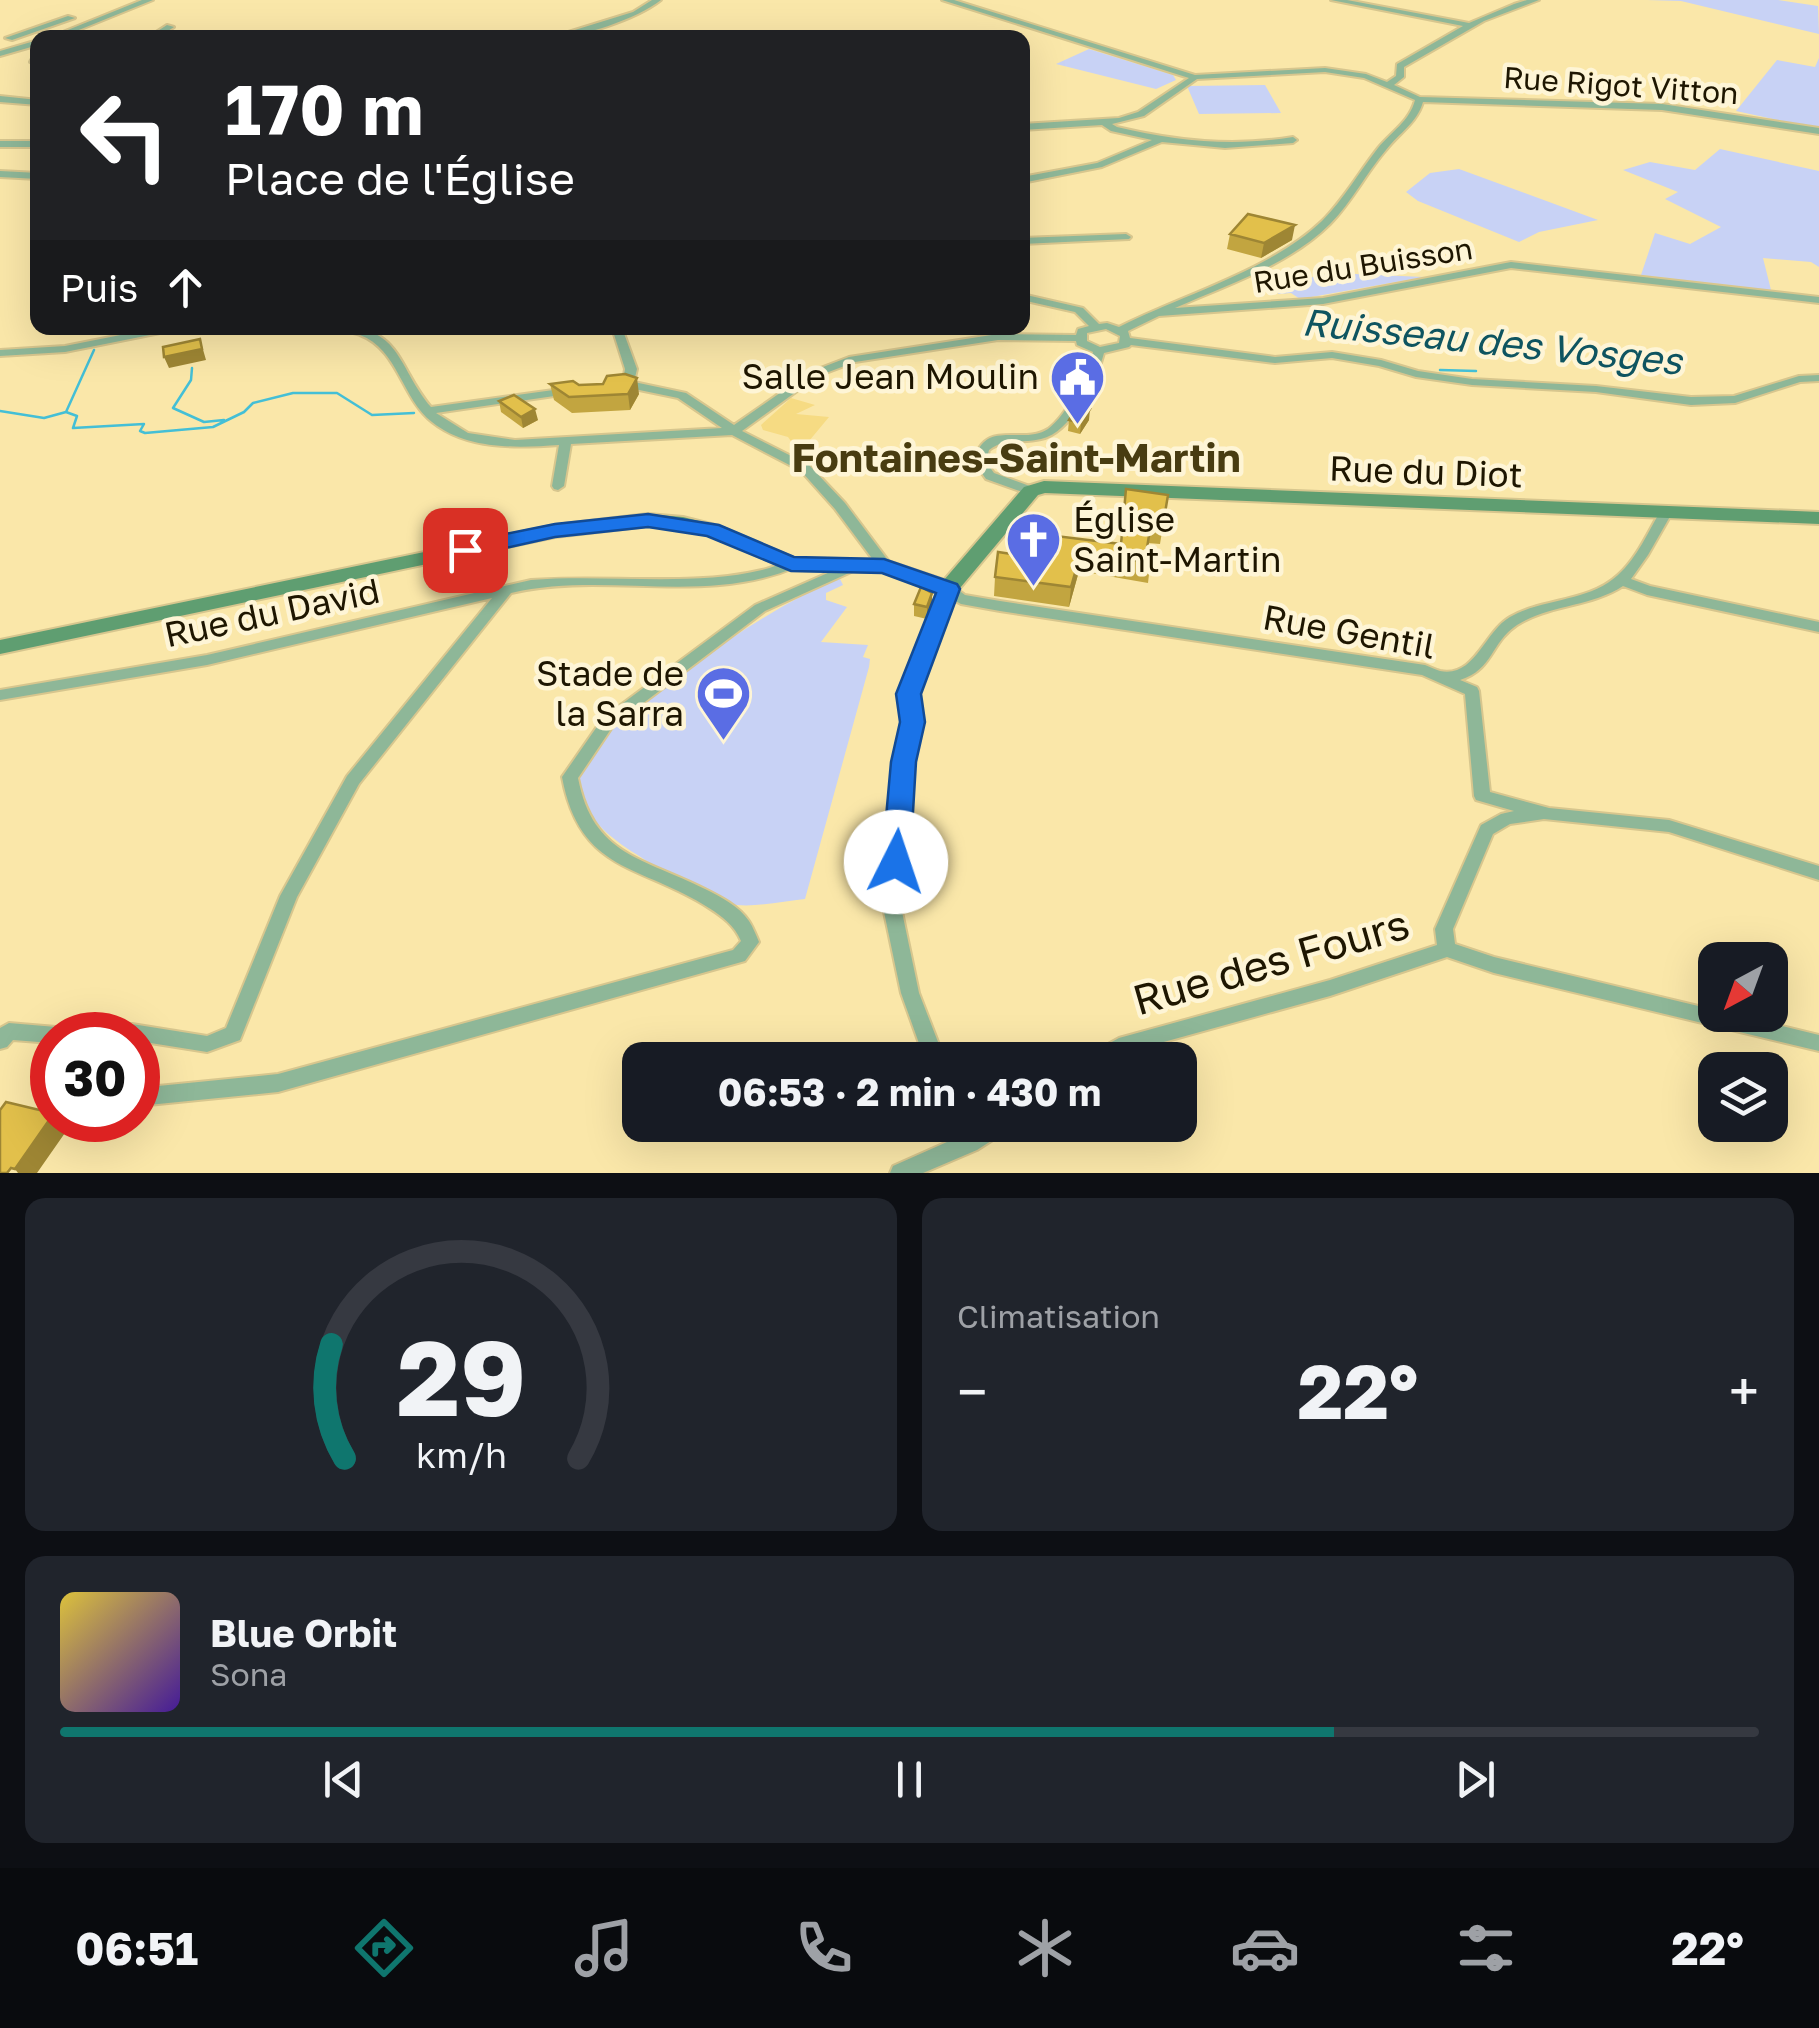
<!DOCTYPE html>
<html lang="fr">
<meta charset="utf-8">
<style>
:root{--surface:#171b24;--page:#20242c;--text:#f1f3f6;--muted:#9ea1a6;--line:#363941;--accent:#0f766e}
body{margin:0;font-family:"Golos Text",sans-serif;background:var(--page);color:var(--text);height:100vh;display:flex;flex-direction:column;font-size:38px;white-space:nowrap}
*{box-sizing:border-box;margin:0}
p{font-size:32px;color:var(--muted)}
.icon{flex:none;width:55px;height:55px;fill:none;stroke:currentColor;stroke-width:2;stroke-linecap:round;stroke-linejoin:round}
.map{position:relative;height:1173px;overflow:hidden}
.side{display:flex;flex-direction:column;gap:25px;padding:25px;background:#0d0f14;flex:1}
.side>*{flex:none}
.guide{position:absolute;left:30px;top:30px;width:1000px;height:305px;border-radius:20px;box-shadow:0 10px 40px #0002;background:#202124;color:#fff;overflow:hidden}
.needle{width:65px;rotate:221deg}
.buttons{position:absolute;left:1698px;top:942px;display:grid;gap:20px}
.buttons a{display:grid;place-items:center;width:90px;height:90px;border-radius:20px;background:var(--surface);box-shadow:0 10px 40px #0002;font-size:50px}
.speed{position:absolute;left:30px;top:1012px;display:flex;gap:20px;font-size:50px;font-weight:700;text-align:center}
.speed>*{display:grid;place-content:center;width:130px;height:130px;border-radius:50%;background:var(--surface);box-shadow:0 10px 40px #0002;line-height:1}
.speed .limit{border:15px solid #d22;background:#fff;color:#111}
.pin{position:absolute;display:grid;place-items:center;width:85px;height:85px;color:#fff;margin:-42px;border-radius:20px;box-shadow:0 5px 15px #0006}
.me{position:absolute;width:110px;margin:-55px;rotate:4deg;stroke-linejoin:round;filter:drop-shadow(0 0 8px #0008)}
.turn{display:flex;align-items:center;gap:35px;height:210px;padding:0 30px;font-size:45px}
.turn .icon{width:130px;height:130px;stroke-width:2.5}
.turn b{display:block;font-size:70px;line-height:85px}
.then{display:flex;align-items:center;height:95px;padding:0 30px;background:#0003;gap:20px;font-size:38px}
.big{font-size:75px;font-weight:700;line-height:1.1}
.side .card{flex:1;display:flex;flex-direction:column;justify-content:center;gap:15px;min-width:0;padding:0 35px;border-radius:20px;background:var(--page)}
.side .dial{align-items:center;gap:0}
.dial svg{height:260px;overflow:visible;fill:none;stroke:var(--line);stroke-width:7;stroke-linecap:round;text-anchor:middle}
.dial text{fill:var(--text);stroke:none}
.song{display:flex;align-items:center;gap:30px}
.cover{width:120px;height:120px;border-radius:15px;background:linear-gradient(135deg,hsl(50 70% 55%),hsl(260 70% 35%))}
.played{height:10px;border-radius:5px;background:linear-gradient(90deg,var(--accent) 75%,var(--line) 75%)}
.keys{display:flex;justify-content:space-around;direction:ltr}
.heat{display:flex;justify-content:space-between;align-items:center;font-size:55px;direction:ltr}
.side .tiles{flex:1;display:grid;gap:25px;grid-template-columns:1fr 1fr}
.card:last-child{grid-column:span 2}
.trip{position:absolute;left:622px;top:1042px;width:575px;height:100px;border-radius:20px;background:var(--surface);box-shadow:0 10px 40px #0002;font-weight:700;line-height:100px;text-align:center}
.tab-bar{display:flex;height:160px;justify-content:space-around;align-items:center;background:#090b0e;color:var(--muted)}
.tab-bar .icon{width:70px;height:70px}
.tab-bar .current{color:var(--accent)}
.tab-bar b{font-size:45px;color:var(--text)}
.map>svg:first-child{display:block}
</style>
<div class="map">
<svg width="1819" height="1173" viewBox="0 0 1819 1173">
<rect width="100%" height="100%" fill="#fae7a9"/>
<!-- built -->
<path fill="#f6db83" d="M791,398l24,7 -19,9 33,3 -20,24 -16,3 -5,-7 -25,-7 -2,-5z"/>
<!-- green -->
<path fill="#c8d2f5" d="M1647,0h131l40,6 1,28 -138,-33z
M1089,49l84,26 3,5 -20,9 -100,-25z
M1819,58v71l-83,-18 41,-51 38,7z
M1265,85l16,28 -82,1 -12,-28z
M1720,149l99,22v96l-8,-5 -48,-4 8,32 -130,-15 14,-42 35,11 31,-17 -56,-28 13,-7 -55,-22 27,-8 45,8z
M1459,169l139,51 -59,12 -20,10 -101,-41 -12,-9 24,-19z
M1332,273l92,4 -124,22 -9,-6 -12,1 -11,-8z
M839,577l4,8 -17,8v7l21,7 -26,35 47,3 -5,12 7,2 -1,8 -64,232c-21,2 -47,8 -68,6 -26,-3 -78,-36 -101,-51 -29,-18 -70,-50 -52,-90 8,-20 31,-36 47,-49 64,-55 132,-102 208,-138z"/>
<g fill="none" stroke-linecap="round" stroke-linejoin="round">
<!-- stream -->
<path stroke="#44bfd6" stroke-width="2.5" d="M192,368l-1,12 -18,28 31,14 20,-2
M1440,370l36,1
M0,411l44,7 22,-6 11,4 -4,12 71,-4 -4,7 5,2 68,-6 31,-15 9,-9 40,-10h44l35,22 42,-2
M66,412l28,-62"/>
<defs>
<path id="street" d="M142,0h11l-94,38h-11z
M652,0h9c-24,19 -81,38 -112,38l84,-26z
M942,0h12l241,75 130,-7 41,6 21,8 9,-6 1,-12 66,-38 -132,-26h16l122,23 45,-19 13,-4h12l-55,21 -80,46v10l-10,8 26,12 242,7 157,24v6l-157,-24 -239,-8c-6,21 -24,31 -37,48 -20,23 -34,52 -56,74 -41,41 -103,61 -155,84l148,-10 188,-36 308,35v6l-308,-35 -188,36 -164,12 -31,15 2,7 145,19 57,-5 49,8 37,11 54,8 124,7 95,11 43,-1 65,-20 20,-1v6l-19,1 -65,21 -44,2 -95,-13 -124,-7 -56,-8 -37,-11 -47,-8 -57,5 -144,-18 -2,2 -25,6c-7,27 -33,80 -63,86 -19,5 -35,-2 -52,11l-3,12 8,11 41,15 2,3 -6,4 -45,-16 -12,-17c10,-45 48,-16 74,-33 19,-14 39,-54 45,-77l-16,-7 -1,-4 -78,-1 -143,22 -37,14 -76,55 67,34 36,38 45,60 2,3 -2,3h-10l-45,-60 -34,-38 -69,-36 -161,9 -7,42 -6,4 -4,-1 -2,-3 7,-41c-43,3 -92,5 -127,-23 -30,-23 -34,-73 -72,-87 -7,-3 -16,-3 -23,-5l-1,-2c65,-4 61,39 95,79l137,-19 6,3 -6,3 -132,19 32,20 47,7 207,-12 -44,-30 -58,-12 -2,-2 5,-3 2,-12 -13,-41h10l15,41 -3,13 52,11 48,32 76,-53 39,-15 149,-23 78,1 2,-6 11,-3 -14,-14 -53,-12v-6l61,14 16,16 8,-1 12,4c63,-32 152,-57 203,-106 22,-22 37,-49 56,-73 13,-16 32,-27 37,-48l-51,-22 -39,-6 -128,7 -53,37 -32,8 5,3c59,14 116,20 176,10l4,3 -4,3 -68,5 -63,-6 -60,25 -80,16v-6l75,-14 55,-23 -41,-9 -9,-6 -80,5v-6l97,-6 19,-6 51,-34zM1106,329l14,7 -1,7 -19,4 -13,-6v-8z
M68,16l7,2 -63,22 -7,-2z
M167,25l7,2 -17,11h-10z
M38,40v5l-38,11v-5z
M38,59v5l-8,-2 1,-2z
M0,96l38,4v5l-38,-3z
M0,141h38v6h-38z
M0,171l38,2v6l-38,-2z
M1126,234l5,3 -2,2 -107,5v-6z
M156,328h19l-5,3 -105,21 -65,4v-6l65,-4z
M1666,509l6,4 -24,42 -17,24 19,7 169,36v10l-172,-37 -24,-9c-32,21 -75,19 -106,39 -27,18 -23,44 -57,55l17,7 2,4 11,101 59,16 120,12 150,46v14l-150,-48 -125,-13 -34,5 -17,10 -40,95 2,15 39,13 221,53v5h22l82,20v16l-325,-78 -47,-16 -117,39 -206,57 -11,7h-26l3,-6 29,-16 211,-58 107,-35 -2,-16 46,-104 20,-11 13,-3 -38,-11 -2,-4 -9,-102 -43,-19 -422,-64 -39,-7 -9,-5 -14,44 -8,13 -14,38 5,29 -10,39 -7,99 -7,27 22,105 26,67h-20l-24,-67 -22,-105 9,-27 7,-99 10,-39 -3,-29 14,-39 8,-13 19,-56h10l12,9 35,6 425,64c5,2 9,4 15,6 35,7 44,-39 70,-54 33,-19 79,-15 108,-42 19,-17 30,-43 43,-65z
M791,560l5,1 2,3 -2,3c-90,39 -192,4 -285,26l-152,191 -62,113 -57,143 -33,12 -69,-11v-6h-86v8l-39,-3 -6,7 -7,2v-21l9,-5 47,4 76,-3 75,12 19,-8 54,-132 67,-120 145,-178 -285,67 -207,35v-10l207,-35 324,-75c73,-6 161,7 231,-10 10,-2 19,-7 29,-10z
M855,561l7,4 -2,3 -95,43 -152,115 -35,52c15,78 66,80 127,111 16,8 34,17 44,32 4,6 7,14 10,21l-14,19 -467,131 -140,14v-18l140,-14 455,-124 8,-9c-7,-16 -18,-24 -32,-33 -68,-44 -129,-34 -147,-131l41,-59 152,-113z
M950,1125h21l2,4 6,-4h29l-3,7 -28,18 -54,23h-33l3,-7 63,-28z"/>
<path id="secondary" d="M1044,481l775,31v12l-774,-31 -7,2 -83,99 -7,2 -65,-24 -92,-2 -85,-36 -23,-5 -35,-3 -93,11 -555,117v-14l555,-115 93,-11 35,3 36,9 75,32 91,2 59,20 80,-93z"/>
</defs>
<!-- street casing -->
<use href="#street" stroke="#d7c68e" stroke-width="4"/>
<!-- secondary casing -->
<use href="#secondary" stroke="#d7c68e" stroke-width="4"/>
<!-- street -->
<use href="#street" fill="#8eb798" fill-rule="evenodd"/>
<!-- secondary -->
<use href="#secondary" fill="#5f9e71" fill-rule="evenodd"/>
</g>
<!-- wall -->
<path fill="#c2a540" d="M1230,234l62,6 -31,18 -34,-9z
M550,384l29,1 60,9 -9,16 -58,3 -18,-13z
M499,401l39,19 -15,8 -22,-16z
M1069,420h20l-9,14 -12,-3z
M1168,495l-8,49 -12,-1 -1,5h5l-4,35 -69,-12 -10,36 -75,-11 1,-19 23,-22 103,-11z
M932,593v12l-5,14 -13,-3v-12z"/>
<!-- shaded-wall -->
<path fill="#9e8634" d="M1295,225l-3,15 -31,18 3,-15z
M200,339l6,21 -37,8 -5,-11z
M637,378l2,16 -9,16 -2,-16z
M535,409l3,11 -15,8 -2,-11z
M1090,409l-1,11 -9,14 1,-11z
M1081,552l-2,19 -10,36 2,-20z
M932,593v12l-5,14v-12z
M52,1116v4h8l7,10 -30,43h-19l-3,-4z"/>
<!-- building -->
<path fill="#e2c04b" stroke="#9e8634" stroke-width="2.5" d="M1248,214l47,11 -31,18 -34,-9z
M200,339l2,10 -38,8 -1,-10z
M625,374l12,4 -9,16 -59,3 -19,-13 23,-3 6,4 24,-1 4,-8z
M514,395l21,14 -14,8 -22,-16z
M1078,406l12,3 -9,14 -12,-3z
M1126,489l42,6 -5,30 -12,-2 -4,25h5l-1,15 -70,-11 -10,35 -76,-10 3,-25 20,3 6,-23 97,12z
M921,587l11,6 -5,14 -13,-3z
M6,1102l46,11v3l-37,53 -4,-1 -4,5h-7v-63z"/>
<!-- route -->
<path fill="#1a73e8" stroke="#114b97" stroke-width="2.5" d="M648,514l71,11 75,32 90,2 73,25 3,5 -39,105 4,28 -9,40 -6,100 -4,7 -10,4 -10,-4 -4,-7 9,-100 9,-40 -4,-28 40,-101 -54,-20 -91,-2 -84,-35 -59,-9 -93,10 -90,20 -11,-7 11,-8 90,-18z"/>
<!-- icons -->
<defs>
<symbol id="civic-pin" viewBox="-11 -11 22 30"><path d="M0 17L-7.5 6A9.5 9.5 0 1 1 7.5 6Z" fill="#5a6de4" stroke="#fef5d6"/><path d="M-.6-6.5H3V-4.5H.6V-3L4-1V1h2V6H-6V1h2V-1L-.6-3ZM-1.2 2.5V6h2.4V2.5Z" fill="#fff"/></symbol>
<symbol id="church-pin" viewBox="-11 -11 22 30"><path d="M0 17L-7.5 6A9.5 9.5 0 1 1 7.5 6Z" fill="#5a6de4" stroke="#fef5d6"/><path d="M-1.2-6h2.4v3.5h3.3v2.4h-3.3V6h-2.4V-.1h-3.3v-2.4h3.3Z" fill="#fff"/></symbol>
<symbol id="stadium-pin" viewBox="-11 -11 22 30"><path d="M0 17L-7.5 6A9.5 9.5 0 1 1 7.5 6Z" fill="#5a6de4" stroke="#fef5d6"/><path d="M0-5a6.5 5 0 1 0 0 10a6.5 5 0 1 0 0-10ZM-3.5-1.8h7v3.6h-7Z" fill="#fff"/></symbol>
</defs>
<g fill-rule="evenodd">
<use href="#civic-pin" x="1046" y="346" width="63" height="86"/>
<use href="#church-pin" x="1002" y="508" width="63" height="86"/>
<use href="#stadium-pin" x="692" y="662" width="63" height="86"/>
</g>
<g text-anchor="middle" stroke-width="9" stroke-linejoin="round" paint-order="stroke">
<!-- far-street labels -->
<g font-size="30" fill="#1e1601" stroke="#fef5d6">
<text transform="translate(1621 86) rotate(4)" y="10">Rue Rigot Vitton</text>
<text transform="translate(1363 266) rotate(-9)" y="10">Rue du Buisson</text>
</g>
<!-- poi labels -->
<g font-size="35" fill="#1e1601" stroke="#fef5d6" text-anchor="end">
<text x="1039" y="389">Salle Jean Moulin</text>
<text x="1073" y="532" text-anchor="start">Église<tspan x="1073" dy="40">Saint-Martin</tspan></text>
<text x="684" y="686">Stade de<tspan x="684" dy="40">la Sarra</tspan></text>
</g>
<!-- street labels -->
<g font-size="35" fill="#1e1601" stroke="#fef5d6">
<text transform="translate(1426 472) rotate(2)" y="12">Rue du Diot</text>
<text transform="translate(272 613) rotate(-12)" y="12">Rue du David</text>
<text transform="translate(1349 632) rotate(10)" y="12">Rue Gentil</text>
</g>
<!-- water labels -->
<g font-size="38" font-style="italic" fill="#0e5460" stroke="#fef5d6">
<text transform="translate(1492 342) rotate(6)" y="13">Ruisseau des Vosges</text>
</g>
<!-- quarter labels -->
<g font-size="40" font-weight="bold" fill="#483c11" stroke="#fef5d6">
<text x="1016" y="472">Fontaines-Saint-Martin</text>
</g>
<!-- near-street labels -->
<g font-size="42" fill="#1e1601" stroke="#fef5d6">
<text transform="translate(1271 962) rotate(-16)" y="15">Rue des Fours</text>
</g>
</g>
</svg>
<div class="buttons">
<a><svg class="needle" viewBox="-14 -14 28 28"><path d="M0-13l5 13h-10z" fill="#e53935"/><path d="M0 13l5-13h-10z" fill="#9ea1a6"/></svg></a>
<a><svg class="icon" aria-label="layers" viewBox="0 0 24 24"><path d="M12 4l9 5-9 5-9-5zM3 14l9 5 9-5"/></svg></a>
</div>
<div class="speed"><div class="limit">30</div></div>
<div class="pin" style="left:465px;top:550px;background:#d93025"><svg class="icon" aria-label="arrive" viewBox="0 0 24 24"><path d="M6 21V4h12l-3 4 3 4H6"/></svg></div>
<svg class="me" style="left:896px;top:862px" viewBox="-20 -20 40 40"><circle r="19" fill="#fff"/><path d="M0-13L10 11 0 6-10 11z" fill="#1a73e8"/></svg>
<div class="trip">06:53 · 2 min · 430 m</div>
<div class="guide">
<div class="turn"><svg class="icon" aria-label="left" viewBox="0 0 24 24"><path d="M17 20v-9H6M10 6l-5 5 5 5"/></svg><div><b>170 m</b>Place de l'Église</div></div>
<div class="then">Puis<svg class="icon" aria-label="ahead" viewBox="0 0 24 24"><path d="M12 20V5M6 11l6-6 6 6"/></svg></div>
</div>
</div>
<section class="side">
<div class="tiles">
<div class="card dial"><svg viewBox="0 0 100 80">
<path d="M14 69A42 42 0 1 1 86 69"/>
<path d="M14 69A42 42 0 0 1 10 34" stroke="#0f766e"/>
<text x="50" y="56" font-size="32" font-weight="700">29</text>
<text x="50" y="72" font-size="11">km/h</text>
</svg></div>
<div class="card"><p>Climatisation</p>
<div class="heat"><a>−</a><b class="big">22°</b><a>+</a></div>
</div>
<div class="card">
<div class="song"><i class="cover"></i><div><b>Blue Orbit</b><p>Sona</p></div></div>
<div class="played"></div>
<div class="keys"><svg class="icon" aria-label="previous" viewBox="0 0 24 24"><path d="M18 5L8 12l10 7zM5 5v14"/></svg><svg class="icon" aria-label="pause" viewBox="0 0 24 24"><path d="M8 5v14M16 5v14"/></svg><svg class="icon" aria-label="next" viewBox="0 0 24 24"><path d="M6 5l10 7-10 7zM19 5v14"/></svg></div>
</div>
</div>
</section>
<nav class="tab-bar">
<b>06:51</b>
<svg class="icon current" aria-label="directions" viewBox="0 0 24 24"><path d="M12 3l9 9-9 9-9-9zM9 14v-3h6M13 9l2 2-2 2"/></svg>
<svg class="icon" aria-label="music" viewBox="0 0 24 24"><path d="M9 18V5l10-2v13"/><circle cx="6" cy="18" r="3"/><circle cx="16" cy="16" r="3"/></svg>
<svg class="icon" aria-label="phone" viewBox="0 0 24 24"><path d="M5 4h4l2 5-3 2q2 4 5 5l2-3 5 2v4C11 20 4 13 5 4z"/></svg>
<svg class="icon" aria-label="climate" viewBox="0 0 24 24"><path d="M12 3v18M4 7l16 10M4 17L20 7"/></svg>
<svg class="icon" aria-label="car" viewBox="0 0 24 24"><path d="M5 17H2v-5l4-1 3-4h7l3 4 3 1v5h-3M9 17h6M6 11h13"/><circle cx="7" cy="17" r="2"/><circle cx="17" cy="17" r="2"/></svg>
<svg class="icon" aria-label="filters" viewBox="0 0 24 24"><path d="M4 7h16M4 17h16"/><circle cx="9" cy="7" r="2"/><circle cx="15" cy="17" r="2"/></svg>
<b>22°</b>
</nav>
